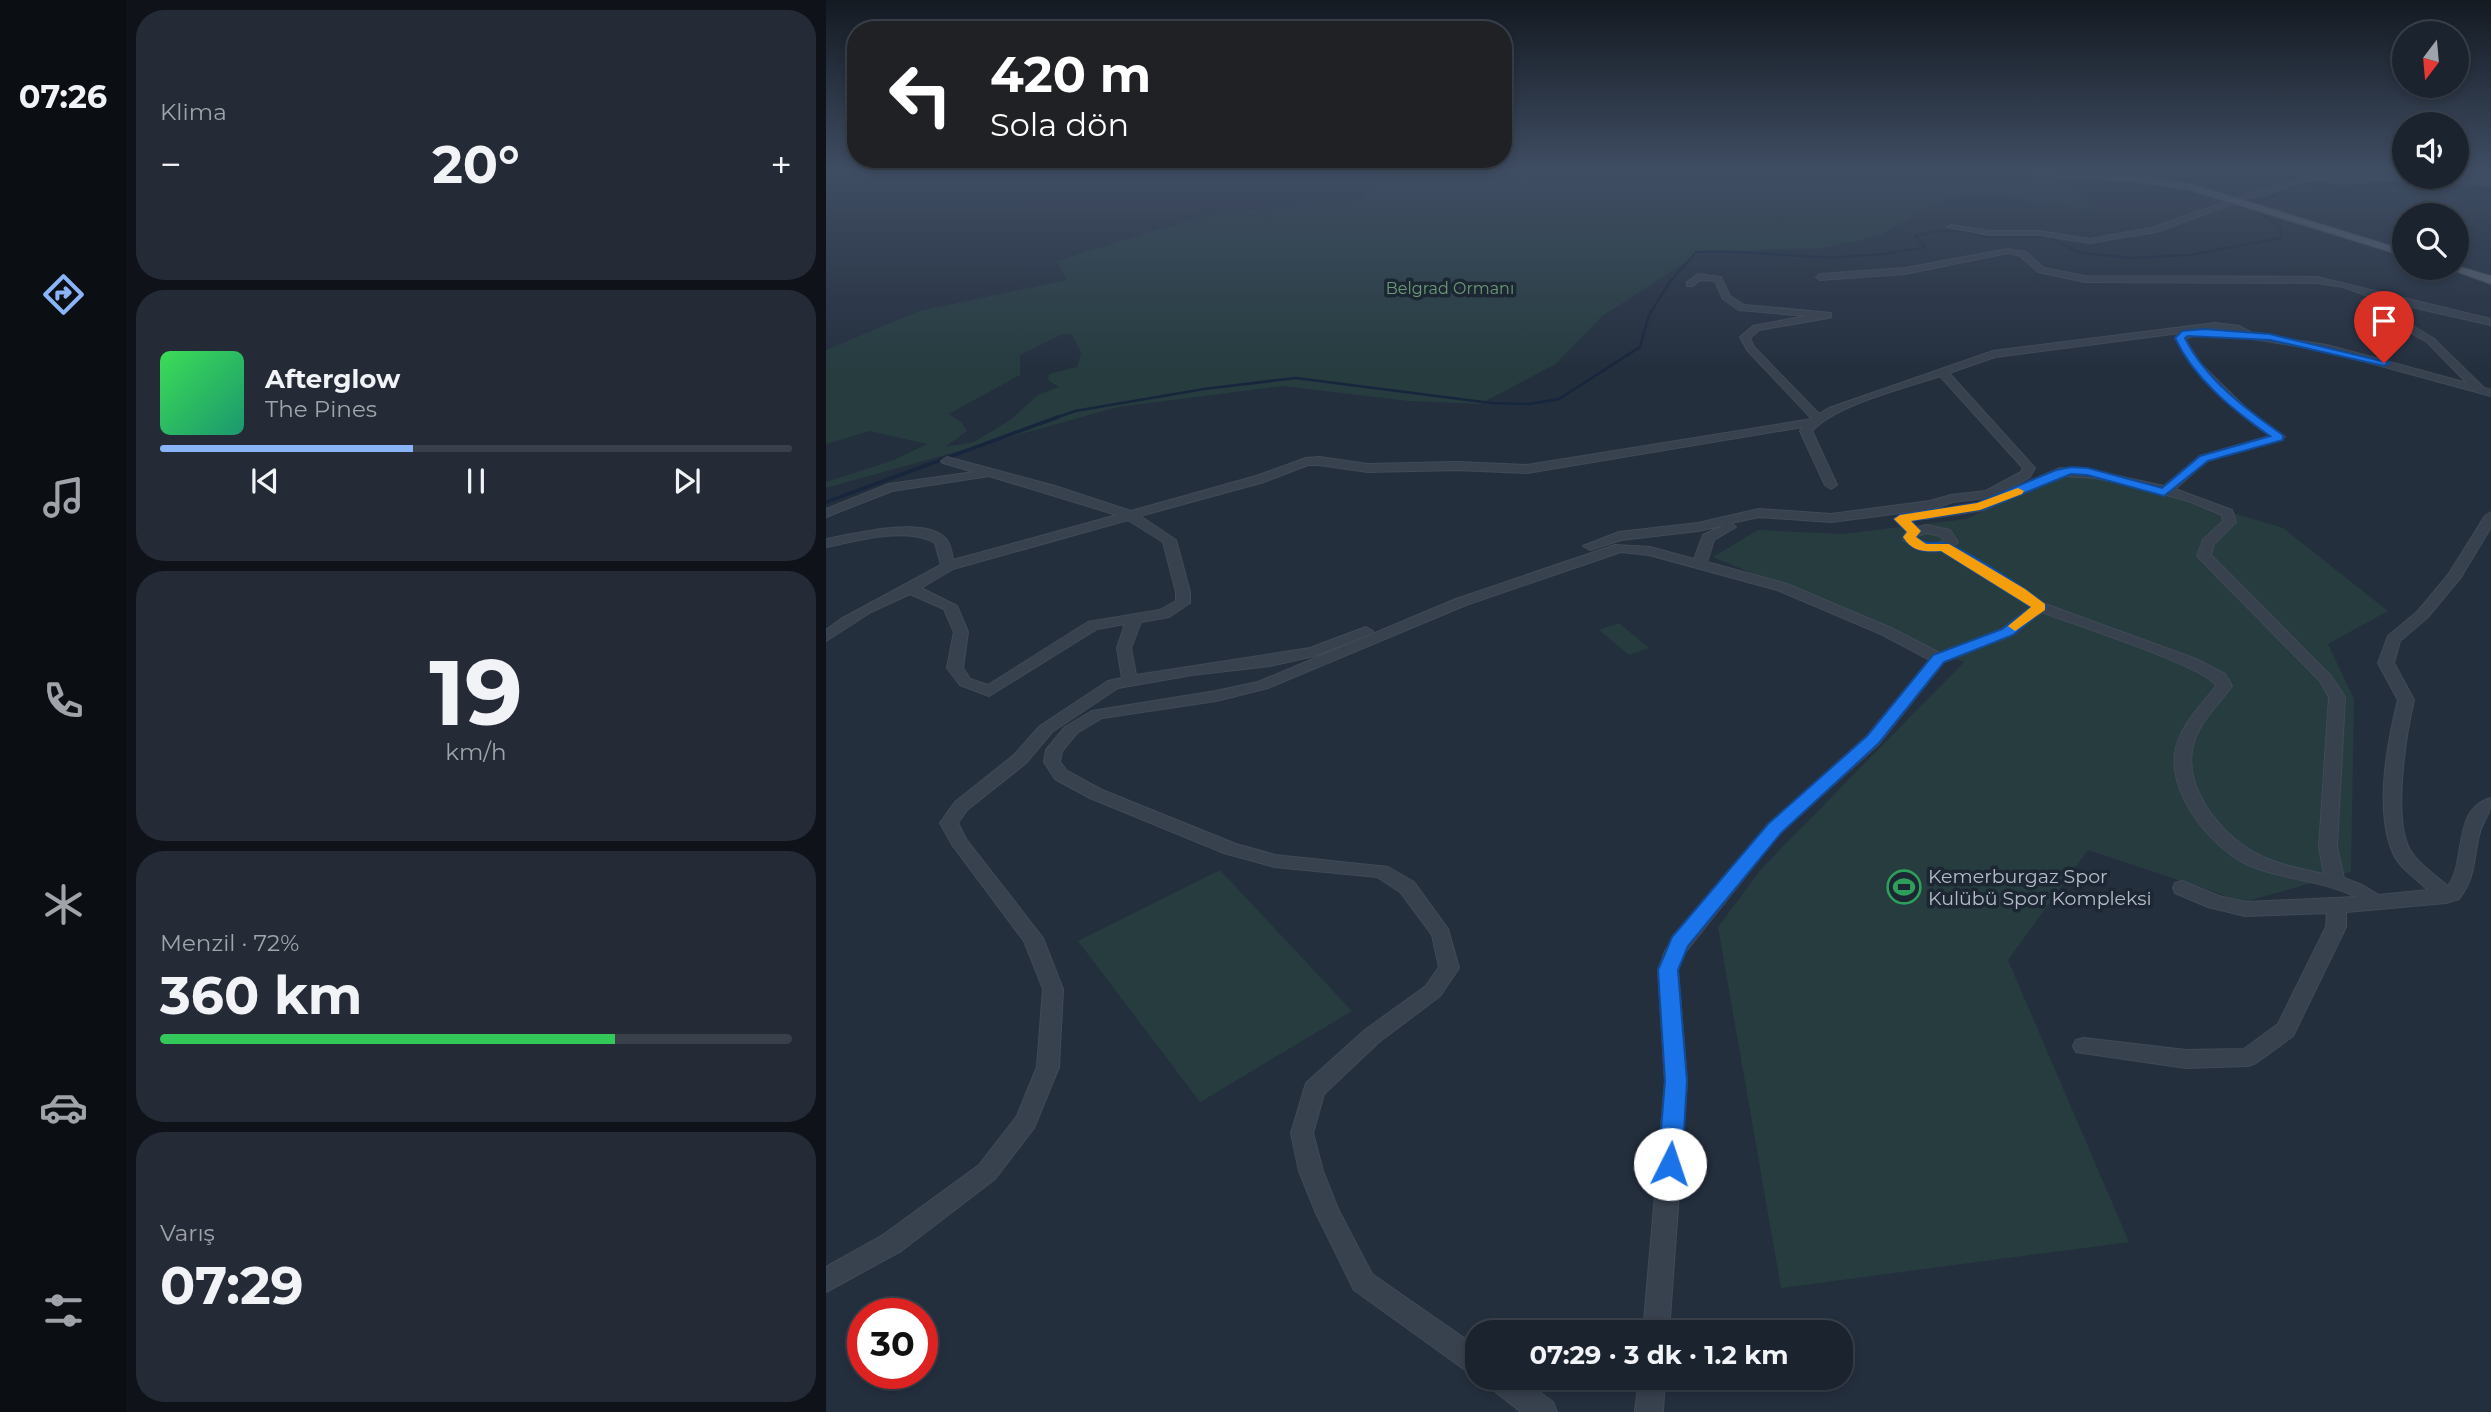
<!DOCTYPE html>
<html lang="tr">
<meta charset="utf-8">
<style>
:root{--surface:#1b232e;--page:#242b36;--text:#f1f3f6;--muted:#a0a4aa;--line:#39404a;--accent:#8ab4f8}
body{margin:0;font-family:Montserrat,sans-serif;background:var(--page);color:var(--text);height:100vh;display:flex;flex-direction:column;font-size:26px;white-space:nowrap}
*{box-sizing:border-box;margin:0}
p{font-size:23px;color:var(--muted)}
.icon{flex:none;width:38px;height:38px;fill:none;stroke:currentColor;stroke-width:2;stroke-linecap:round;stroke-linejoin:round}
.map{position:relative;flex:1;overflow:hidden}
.drawer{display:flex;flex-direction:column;gap:10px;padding:10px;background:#0f1319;width:700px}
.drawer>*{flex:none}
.hud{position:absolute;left:21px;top:21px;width:665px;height:147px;border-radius:28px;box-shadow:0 4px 10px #0003,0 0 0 2px var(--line);background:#202124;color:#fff;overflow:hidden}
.needle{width:46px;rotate:196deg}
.fabs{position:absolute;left:1566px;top:21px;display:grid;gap:14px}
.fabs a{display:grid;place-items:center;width:77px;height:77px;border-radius:50%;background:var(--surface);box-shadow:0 4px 10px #0003,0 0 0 2px var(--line);font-size:35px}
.speed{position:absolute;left:21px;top:1298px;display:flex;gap:14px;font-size:35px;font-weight:700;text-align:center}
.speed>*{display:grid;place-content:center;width:91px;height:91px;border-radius:50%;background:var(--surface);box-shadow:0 4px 10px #0003,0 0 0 2px var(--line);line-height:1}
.speed .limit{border:10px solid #d22;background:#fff;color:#111}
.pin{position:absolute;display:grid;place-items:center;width:60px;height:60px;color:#fff;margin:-72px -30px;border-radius:50% 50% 50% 0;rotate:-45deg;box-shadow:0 0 7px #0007}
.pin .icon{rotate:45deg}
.me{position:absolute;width:77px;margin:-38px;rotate:4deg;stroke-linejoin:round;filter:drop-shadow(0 0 5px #0008)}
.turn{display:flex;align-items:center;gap:24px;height:147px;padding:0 28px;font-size:32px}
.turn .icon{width:91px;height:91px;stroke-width:2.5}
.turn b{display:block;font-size:49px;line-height:60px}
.big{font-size:52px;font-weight:700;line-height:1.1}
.drawer .card{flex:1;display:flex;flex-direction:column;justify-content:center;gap:10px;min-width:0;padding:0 24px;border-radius:28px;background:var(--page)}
.drawer .dial{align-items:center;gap:0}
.dial b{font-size:91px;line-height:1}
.song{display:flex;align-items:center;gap:21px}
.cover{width:84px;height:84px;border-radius:10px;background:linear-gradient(135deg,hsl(130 70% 55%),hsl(160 70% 35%))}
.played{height:7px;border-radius:4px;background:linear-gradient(90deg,var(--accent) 40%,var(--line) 40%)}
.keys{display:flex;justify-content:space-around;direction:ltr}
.heat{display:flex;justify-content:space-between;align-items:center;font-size:38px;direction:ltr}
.charge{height:10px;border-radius:5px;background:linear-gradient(90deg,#34c759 72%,var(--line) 0)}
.trip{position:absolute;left:639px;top:1320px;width:388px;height:70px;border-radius:28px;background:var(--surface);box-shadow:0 4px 10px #0003,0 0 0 2px var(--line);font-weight:700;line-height:70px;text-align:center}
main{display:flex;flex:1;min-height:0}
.tab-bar{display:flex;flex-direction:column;width:126px;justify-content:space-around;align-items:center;background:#0b0e12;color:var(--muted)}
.tab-bar .icon{width:49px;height:49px}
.tab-bar .active{color:var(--accent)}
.tab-bar b{font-size:32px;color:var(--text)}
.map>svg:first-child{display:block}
</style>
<main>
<nav class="tab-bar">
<b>07:26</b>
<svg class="icon active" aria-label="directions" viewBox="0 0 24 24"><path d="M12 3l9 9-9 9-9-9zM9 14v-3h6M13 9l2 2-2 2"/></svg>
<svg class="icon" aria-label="music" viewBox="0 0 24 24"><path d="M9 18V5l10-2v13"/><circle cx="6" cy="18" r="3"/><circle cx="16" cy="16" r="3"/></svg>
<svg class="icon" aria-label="phone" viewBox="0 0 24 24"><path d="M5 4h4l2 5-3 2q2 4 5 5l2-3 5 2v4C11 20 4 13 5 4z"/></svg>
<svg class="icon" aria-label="climate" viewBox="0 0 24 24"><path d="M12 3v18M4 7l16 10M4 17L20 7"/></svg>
<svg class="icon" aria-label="car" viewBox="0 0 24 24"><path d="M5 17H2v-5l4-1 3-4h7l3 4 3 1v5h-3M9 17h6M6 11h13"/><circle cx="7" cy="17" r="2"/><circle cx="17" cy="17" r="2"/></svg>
<svg class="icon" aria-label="filters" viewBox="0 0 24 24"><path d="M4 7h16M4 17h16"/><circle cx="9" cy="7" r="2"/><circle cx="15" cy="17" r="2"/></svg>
</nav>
<section class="drawer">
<div class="card"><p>Klima</p>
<div class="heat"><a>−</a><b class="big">20°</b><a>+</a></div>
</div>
<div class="card">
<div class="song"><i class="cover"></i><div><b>Afterglow</b><p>The Pines</p></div></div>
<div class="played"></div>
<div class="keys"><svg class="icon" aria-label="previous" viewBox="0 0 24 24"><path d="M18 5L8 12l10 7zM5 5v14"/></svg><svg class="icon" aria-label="pause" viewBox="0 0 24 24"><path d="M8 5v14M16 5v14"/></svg><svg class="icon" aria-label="next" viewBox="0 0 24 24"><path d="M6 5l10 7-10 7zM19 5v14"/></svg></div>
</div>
<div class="card dial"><b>19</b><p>km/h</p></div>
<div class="card"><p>Menzil · 72%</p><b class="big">360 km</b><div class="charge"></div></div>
<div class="card"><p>Varış</p><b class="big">07:29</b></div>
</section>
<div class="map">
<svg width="1665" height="1412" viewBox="0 0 1665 1412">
<rect width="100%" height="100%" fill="#242f3e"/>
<!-- green -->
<path fill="#263c3f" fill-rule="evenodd" d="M565,172h610l60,4 38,33 -12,2 -100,-17 -42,6 -67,36 -56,12 -121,4 -100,65 -45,47 -76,40 -71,-3 -127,-15 -164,21 -292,81v-6l68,-22 33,-16 -57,-13 -44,13v-94l93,-39 148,-31 -11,-19 156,-48 146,-12zM236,334l10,1 9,18 -4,14 -28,7 -1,6 11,7 -21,8 -28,25 -36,22 -29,5 22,-16 -5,-8 -13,-9 71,-39v-20z
M1252,467l205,61 105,83 -60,33 26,55 -3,173 -107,30 -156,-52 -80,110 121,282 -348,46 -63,-361 44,-59 202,-206 -251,-105 45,-27 84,4 124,-15z
M793,623l30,25 -20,7 -30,-25z
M394,870l132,141 -152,91 -122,-161z"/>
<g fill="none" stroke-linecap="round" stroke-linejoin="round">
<!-- stream-far2 -->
<path stroke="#17263c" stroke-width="2" d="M1433,202l44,-19
M844,282l26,-30c42,-3 82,4 124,5 34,1 68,-3 102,-9l3,-2 -10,-10 22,-5h26l22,6h64l28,15 52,6 61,-3 91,-17 -1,-11 -25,-18"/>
<!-- stream-far1 -->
<path stroke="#17263c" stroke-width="2.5" d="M227,419l22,-8 129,-22 92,-11 195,25 38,1 30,-5 81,-52 9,-32 22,-35"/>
<!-- stream -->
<path stroke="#17263c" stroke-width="3.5" d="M0,502l232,-85"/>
<!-- river -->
<path fill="#17263c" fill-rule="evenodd" d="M1425,172h22l65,14 80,-7 73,9v6l-73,-9 -80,7z"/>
<defs>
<path id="minor" d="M1578,175l87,6v4l-82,-6 -54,4 -49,-2 -49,16 -19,3 -4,-2 71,-21 50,2z
M1405,200l7,2 -82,30 -67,11 -49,-8h-51l-42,-8 4,-2 38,6h51l49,8 62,-11z
M1182,249l18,3 18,16 41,8 232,1 174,42v6l-115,-26 -4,3 61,36 51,50 7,2v6l-165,-45 -91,-15 -1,-5h-35l-1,3 -13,5 15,24 50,49 35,25 -77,23 -33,29 57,21 4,12 -22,22 -3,11 120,121 14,21 -8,150 7,31 18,7 17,10 49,-5c-10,-10 -28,-22 -34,-35 -20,-43 -7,-111 4,-155l-20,-37 10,-27 30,-25 30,-36 37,-59 6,-4v15l-30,50 -33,40 -28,24 -6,22 20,37c-8,34 -23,124 -2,153 9,13 24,23 36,33 19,-24 3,-77 43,-88 0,18 -8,21 -12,37 -6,26 -3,41 -20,64l-13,4 -100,9v15l-53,109 -37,27 -8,3 -62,2 -110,-16 -3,-6 3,-6 8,-2 102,12 58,-1 34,-25 48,-97 1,-14 -82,3 -37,-9 -33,-14 -2,-5 2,-5 7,-2 37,15 26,6 111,-5c-31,-16 -70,-17 -103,-30 -37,-14 -84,-70 -78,-113 3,-27 26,-48 41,-68 -8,-19 -147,-63 -174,-74l-30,23 -68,27 -65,82 -99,89 -96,121 -6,16 9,111 -18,251h-26l22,-251 -7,-111 7,-19 103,-126 99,-89 63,-76 -49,-26 -104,-44 -128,-35 -28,-3 -155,53 -198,83 -52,13 -114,17 -25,15 -15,18 -2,11 7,9 35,19 134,54 39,11 113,12 26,15 34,47 11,39 -19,28 -61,46 -55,52 -11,39 10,38 15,38 34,65 105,73v29l-9,-4 -114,-82 -38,-77 -17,-42 -8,-38 15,-50 59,-53 61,-44 13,-19 -7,-32 -32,-43 -23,-15 -102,-10 -51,-14 -134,-55 -35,-19 -11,-17 2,-12 19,-23 27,-16 124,-20 42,-9 198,-83 159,-54 35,2 44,12 9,-24 22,-10 -27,6 -77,9 -31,10 -7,-4 36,-14 79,-9 61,-14 72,5 99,-13 21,-6 35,-4 35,-19 2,-4 -83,-92c-35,12 -105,29 -128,55l25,54 -6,4 -6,-4 -25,-54 3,-4 -276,46 -70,-3 -89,2 -49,-7h-11l-44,17 -124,34 36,24 14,52v11l-21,14 -28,5 -10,26 5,27 174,-27 56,-21 7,4 -2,3 -57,22 -44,10 -78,9 -74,13 -66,44 -26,31 -59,47 -9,13 8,16 77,99 20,51 -4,78 -25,61 -39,51 -94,72 -75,41v-25l57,-32 96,-70 38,-49 20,-49 6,-78 -19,-48 -71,-95 -13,-23 15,-21 59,-47 26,-29 68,-45 14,-3 -5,-30 8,-24 -28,5 -108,67 -29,-11 -13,-17 7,-36 -10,-23 -34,-15 -39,18 -45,29v-11l15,-11 100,-54 -6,-22c-26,-17 -79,-2 -109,4v-8c27,-5 100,-24 120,0 5,6 6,14 7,21l164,-45 -128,-39 -97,15 -66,26v-8l63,-25 85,-12 -31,-9 -2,-2 6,-4 108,29 76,25 125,-35 50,-18 13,-1 49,7 89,-2 70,3 285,-46 -65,-69 -7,-13 13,-11 54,-10 -68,-6 -16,-11 -8,-18 -15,-1 -7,6h-6v-4l11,-8 23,3 9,19 14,9 87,8v4l-3,1 -69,12 -9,8 4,9 65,67 10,-6 164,-57 222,-28 24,3 15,8 73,11 140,38 -40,-41 -56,-31 -10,-10 7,-5 -25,-9 -26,-4 -232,-1 -47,-10 -18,-16 -12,-3 -103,21 -85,6 -4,-3 4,-3 85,-6zM1354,333l-5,5c24,41 56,71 95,98l-70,20 -36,30 -69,-15 -35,-3 -83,36 -51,7 -6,4 6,4 58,-9 78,-34 33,2 48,10 48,14 31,13 1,6 -20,19 -6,16 123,125 9,16 -10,150 5,27c-22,-5 -46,-9 -67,-20 -38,-20 -78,-70 -62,-115 7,-20 25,-36 37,-53l-7,-12 -29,-15 -151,-55 -20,-15 -72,-42 5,-5 -8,-12 -24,-5 -20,6 -3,9 17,10 22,1 89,56 -29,22 -62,24 -49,-25 -104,-44 -80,-22 7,-22 22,-13 -5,-4 28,-6 72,5 101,-13 21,-7 40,-5 37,-20 5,-9 -86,-95 46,-16zM302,520l35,22 13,50v9l-16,9 -72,12 -100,63 -18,-6 -7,-11 5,-36 -11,-26 -36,-18 32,-19zM1101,533l13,3 4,5 -13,4 -14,-6v-3z
M658,1377h35l34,25 4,10h-36l-33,-26z
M813,1377h26l-2,35h-28z"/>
<path id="major" d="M1201,172l120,5 44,7 213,66v6l-214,-66 -43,-7 -116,-8z
M1631,266l34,10v8l-44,-16h10z"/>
</defs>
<!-- minor casing -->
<use href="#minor" stroke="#414a57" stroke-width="2"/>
<!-- major casing -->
<use href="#major" stroke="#414a57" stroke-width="2"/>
<!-- minor -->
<use href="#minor" fill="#38414e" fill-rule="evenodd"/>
<!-- major -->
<use href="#major" fill="#56606e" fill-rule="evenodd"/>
</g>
<!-- sky -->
<linearGradient id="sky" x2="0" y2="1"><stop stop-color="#141a22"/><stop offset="0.46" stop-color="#3f4d63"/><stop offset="1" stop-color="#3f4d63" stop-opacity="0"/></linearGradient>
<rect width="1665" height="370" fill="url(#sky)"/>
<!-- route -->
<path fill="#1a73e8" stroke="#114b97" stroke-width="2" d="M1378,329l66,5 120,29 -6,3 -114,-26 -82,-4 -3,2c20,41 62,72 98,97v5l-75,21 -44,35 -77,-21 -16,-1 -86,35 -74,12 10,10 -5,6c10,10 20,3 32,7 17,6 87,49 99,63l-34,28 -69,27 -65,81 -98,90 -93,113 -10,24 9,111 -5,83 -4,8 -8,3 -8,-3 -4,-8 7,-83 -7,-111 14,-33 96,-113 99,-88 66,-81 69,-26 29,-22 -90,-56c-16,1 -29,1 -38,-14l4,-5 -13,-13 6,-4 77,-12 79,-33 15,-3 17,1 74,20 38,-32 70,-20c-37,-26 -76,-57 -95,-98l7,-7z"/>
<!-- slow -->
<path fill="#f59e0b" d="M1192,488l6,3 -2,3 -42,16 -69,11 10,10 -5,6 10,7h23l76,45 20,15v6l-30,21 -7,-5 23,-19 -90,-56c-16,1 -29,1 -38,-14l4,-5 -13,-13 6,-4 77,-12z"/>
<!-- icons -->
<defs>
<symbol id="stadium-ring" viewBox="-11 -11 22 22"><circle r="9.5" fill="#1d2633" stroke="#2e9e5b" stroke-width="1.5"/><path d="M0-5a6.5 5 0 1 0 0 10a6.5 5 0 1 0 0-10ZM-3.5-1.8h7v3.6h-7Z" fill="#2e9e5b"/></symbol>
</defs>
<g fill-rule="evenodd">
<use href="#stadium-ring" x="1059" y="868" width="38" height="38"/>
</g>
<g text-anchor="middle" stroke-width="7" stroke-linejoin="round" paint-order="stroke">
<!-- far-park labels -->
<g font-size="16" fill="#6b9a76" stroke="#1d2633">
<text x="624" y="294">Belgrad Ormanı</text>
</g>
<!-- poi labels -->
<g font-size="19" fill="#b4bcc9" stroke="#1d2633" text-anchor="start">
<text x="1102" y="883">Kemerburgaz Spor<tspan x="1102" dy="22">Kulübü Spor Kompleksi</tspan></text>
</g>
</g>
</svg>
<div class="fabs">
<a><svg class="needle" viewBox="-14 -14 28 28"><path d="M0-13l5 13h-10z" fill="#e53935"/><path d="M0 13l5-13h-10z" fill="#a0a4aa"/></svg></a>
<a><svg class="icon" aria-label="sound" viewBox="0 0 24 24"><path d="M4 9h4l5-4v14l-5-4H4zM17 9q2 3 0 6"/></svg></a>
<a><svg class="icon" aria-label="search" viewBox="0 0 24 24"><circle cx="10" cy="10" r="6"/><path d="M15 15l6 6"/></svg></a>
</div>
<div class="speed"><div class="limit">30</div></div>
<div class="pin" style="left:1558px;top:363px;background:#d93025"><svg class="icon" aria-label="arrive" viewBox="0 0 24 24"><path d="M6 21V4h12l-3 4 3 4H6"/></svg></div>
<svg class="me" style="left:844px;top:1164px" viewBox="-20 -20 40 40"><circle r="19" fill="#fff"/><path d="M0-13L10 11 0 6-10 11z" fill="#1a73e8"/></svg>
<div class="trip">07:29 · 3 dk · 1.2 km</div>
<div class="hud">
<div class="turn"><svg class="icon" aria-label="left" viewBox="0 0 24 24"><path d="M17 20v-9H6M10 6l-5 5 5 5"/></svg><div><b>420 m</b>Sola dön</div></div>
</div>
</div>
</main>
